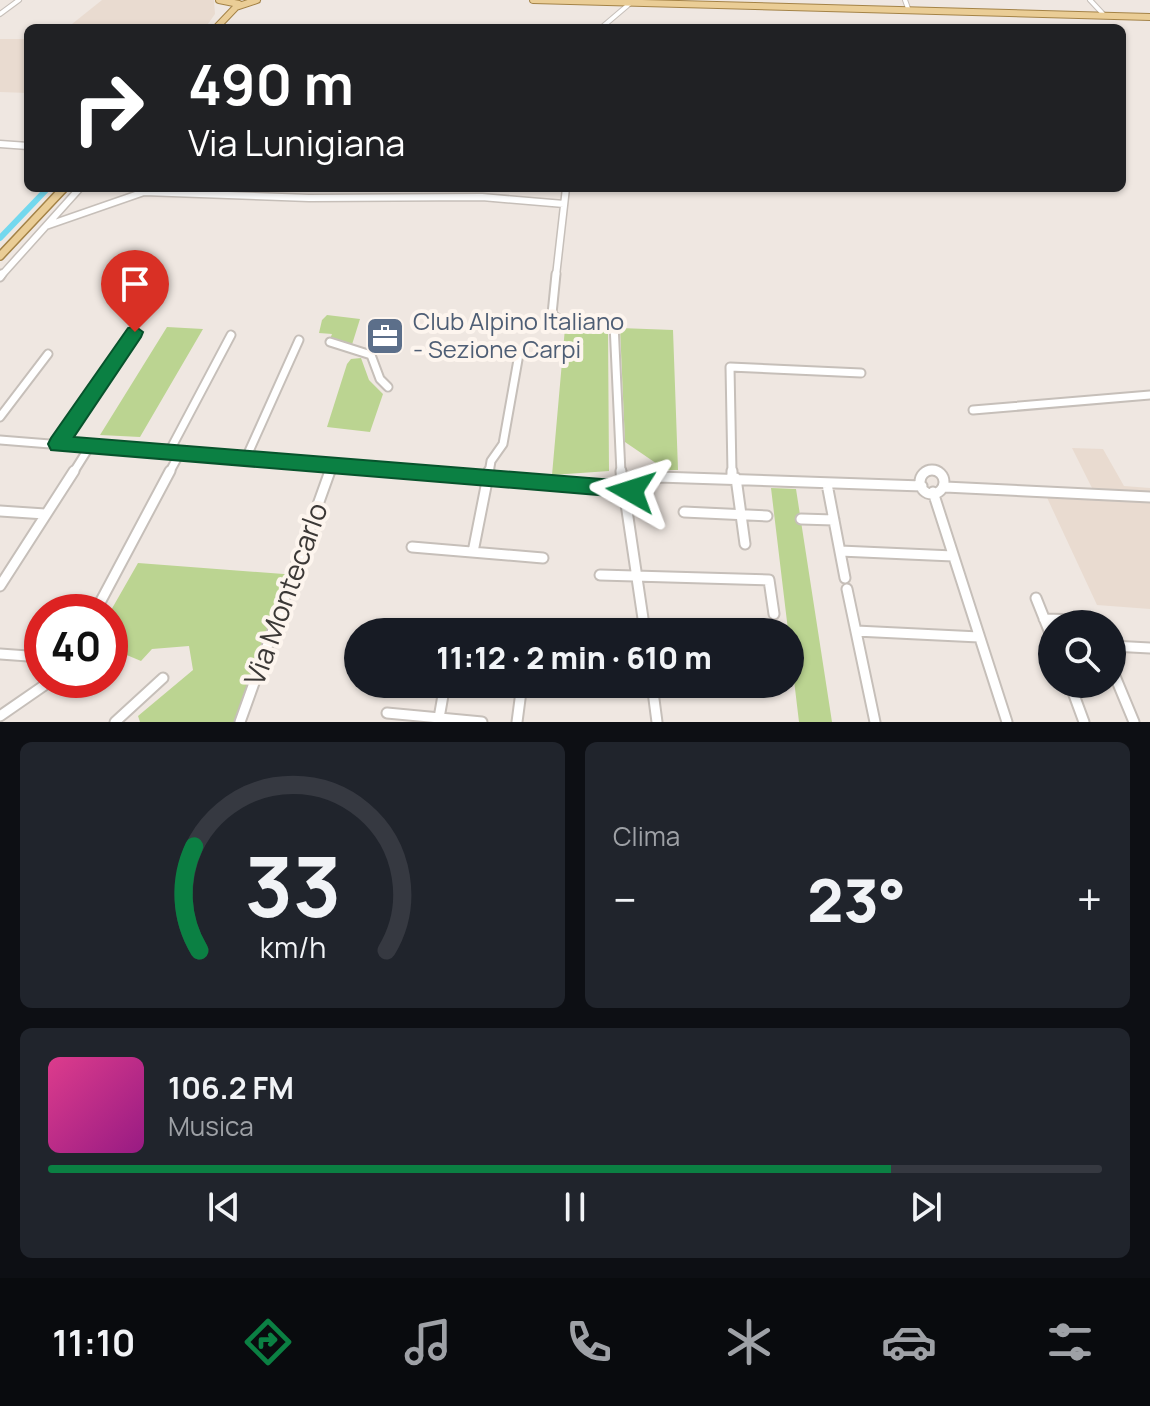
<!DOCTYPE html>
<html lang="it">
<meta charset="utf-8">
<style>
:root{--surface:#171b24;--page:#20242c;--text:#f1f3f6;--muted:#9ea1a6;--line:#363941;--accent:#0b8043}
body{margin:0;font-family:Manrope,sans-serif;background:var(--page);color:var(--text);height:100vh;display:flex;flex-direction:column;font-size:30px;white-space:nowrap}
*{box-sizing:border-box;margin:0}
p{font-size:26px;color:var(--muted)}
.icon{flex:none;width:44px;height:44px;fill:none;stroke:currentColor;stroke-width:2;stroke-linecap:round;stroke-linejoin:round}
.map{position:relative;height:722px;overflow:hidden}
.sheet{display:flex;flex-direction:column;gap:20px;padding:20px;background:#0d0f14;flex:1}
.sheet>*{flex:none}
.banner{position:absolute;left:24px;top:24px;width:1102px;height:168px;border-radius:12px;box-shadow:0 2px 6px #0004;background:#202124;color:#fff;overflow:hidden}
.tools{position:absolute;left:1038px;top:610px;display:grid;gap:16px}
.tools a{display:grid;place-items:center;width:88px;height:88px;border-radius:50%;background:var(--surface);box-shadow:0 2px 6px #0004;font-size:40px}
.speed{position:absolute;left:24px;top:594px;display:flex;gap:16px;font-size:40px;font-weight:700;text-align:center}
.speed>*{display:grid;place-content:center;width:104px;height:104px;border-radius:50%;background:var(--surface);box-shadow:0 2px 6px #0004;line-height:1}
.speed .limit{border:12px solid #d22;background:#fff;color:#111}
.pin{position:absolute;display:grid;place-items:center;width:68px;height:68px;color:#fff;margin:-82px -34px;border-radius:50% 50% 50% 0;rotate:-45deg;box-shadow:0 0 8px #0007}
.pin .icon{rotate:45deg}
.me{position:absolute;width:88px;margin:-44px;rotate:276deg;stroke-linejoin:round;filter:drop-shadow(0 0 6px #0008)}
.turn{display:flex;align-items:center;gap:28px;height:168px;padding:0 32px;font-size:36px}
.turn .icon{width:104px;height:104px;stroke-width:2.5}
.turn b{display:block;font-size:56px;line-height:68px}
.big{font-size:60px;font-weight:800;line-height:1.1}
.sheet .tile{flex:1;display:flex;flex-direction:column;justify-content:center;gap:12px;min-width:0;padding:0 28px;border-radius:12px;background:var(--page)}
.sheet .dial{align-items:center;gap:0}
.dial svg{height:208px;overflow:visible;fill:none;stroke:var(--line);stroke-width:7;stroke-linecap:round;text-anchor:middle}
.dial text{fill:var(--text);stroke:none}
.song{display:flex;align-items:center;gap:24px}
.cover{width:96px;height:96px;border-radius:12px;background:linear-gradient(135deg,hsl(330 70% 55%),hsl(310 70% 35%))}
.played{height:8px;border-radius:4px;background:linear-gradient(90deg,var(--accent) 80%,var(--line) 80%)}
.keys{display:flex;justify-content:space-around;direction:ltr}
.heat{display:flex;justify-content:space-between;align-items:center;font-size:44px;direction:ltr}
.sheet .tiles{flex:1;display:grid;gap:20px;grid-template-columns:1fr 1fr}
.tile:last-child{grid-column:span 2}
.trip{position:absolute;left:344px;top:618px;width:460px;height:80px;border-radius:40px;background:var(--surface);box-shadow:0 2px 6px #0004;font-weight:800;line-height:80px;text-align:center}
.tabs{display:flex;height:128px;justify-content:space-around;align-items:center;background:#090b0e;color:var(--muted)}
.tabs .icon{width:56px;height:56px}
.tabs .current{color:var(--accent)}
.tabs b{font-size:36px;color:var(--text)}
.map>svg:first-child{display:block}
</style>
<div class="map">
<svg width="1150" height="722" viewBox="0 0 1150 722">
<rect width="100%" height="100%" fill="#efe7e1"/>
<!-- built -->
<path fill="#e9dbd0" d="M102,0h112l1,14 -10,14h-138z
M0,39h28v54l-28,-1z
M1072,448l31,1 21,37 26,2v121l-53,-4 -54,-116 49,-1z"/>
<!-- green -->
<path fill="#bbd491" d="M327,315l33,4 -10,32 -20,-12 2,-5 -13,-1 3,-13z
M167,327l36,2 -63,108 -40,-2z
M565,328l43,1 1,142 -57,4z
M620,328l53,2 5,140h-12l-41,-28z
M361,358l8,22 14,14 -13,38 -43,-5 20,-63 4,-5z
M771,488l25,1 36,233h-33z
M138,563l159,12 -51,147h-106l-2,-6 55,-46 -4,-24 -37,3 -11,12 -31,-13v-36z"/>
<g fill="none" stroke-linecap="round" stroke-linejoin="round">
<!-- canal -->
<path stroke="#73d8ee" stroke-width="6" d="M0,238l48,-50"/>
<defs>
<path id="minor-far3" d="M905,0l4,11
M1090,0l15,16
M0,14l19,-14
M601,28l33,-28"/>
<path id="minor-far2" d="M0,144l28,2
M46,226l98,-34 165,6 173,-1 82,7
M1,276l79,-88
M556,276l10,-88"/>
<path id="minor-far1" d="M556,274l-4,40 9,7 53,3 7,149
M0,277l2,-3
M330,342l41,13 9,24 8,8
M435,350l84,4 -16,90 -12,17 -2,12
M973,410l177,-15
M0,417l48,-63
M0,440l414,33
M58,444l77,-112
M169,452l62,-117
M246,458l53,-118
M73,473l17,-27
M169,473l11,-20
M330,473l2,-7
M732,473l-2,-106 131,6"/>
<path id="minor" d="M920 482a12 12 0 1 1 24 0a12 12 0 1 1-24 0Z
M389,471l228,18
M621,471l1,14
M732,471v7
M736,478l9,66
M827,484l18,94
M945,487l205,10
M630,489l28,-12 264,9
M933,492l74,230
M625,497l20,135
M0,511l45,3
M684,512l83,4
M801,519l33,1
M412,547l131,11
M840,551l113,5
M473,552l16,-81
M600,575l169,5 5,34
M0,586l74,-115
M847,589l28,133
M1036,598l16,40
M95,612l75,-141
M1044,619l40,1
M856,631l123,6
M1112,646l38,2
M0,654l42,3
M1112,669l22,53
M652,684l5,38
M1070,684l14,38
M387,713l95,9
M0,716l52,-36
M439,718l6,-34
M115,722l48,-44
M240,722l90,-251
M517,722l5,-38"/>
<path id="major-far1" d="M219,0l20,4
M533,0l617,17
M216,28l20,-21 21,-7"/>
<path id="major" d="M0,256l64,-68"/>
</defs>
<!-- minor-far3 casing -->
<use href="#minor-far3" stroke="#c6bfb9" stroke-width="6"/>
<!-- minor-far2 casing -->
<use href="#minor-far2" stroke="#c6bfb9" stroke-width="9"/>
<!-- minor-far1 casing -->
<use href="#minor-far1" stroke="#c6bfb9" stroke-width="11"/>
<!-- minor casing -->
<use href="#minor" stroke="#c6bfb9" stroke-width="13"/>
<!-- major-far1 casing -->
<use href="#major-far1" stroke="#a48347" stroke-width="8"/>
<!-- major casing -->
<use href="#major" stroke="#a48347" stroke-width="10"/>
<!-- minor-far3 -->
<use href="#minor-far3" stroke="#fff" stroke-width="4"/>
<!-- minor-far2 -->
<use href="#minor-far2" stroke="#fff" stroke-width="6"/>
<!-- minor-far1 -->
<use href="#minor-far1" stroke="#fff" stroke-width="7"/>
<!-- minor -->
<use href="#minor" stroke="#fff" stroke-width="9"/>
<!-- major-far1 -->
<use href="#major-far1" stroke="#eacd96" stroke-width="6"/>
<!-- major -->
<use href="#major" stroke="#eacd96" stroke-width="7"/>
</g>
<!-- route -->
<path fill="#0b8043" stroke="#07532c" stroke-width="2" d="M135,326l8,6 -2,5 -67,100 540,43 10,-5 8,3 9,13 -3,7 -7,3 -9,-4 -571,-47 -3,-6 3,-6 77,-110z"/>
<!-- icons -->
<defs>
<symbol id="office-square" viewBox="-11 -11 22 22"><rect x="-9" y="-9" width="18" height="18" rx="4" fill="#5c6f8a" stroke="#fdf5ee"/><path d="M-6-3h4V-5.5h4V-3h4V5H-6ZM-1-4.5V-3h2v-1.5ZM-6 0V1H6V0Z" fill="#fff"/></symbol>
</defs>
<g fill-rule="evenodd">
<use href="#office-square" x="363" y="314" width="44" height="44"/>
</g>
<g text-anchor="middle" stroke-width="8" stroke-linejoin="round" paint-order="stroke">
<!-- service labels -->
<g font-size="24" fill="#4e5e75" stroke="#fdf5ee" text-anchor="start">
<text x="413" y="330">Club Alpino Italiano<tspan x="413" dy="28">- Sezione Carpi</tspan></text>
</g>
<!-- near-street labels -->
<g font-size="28" fill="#3b3836" stroke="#fdf5ee">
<text transform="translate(286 594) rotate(-70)" y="10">Via Montecarlo</text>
</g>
</g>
</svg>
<div class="tools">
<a><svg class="icon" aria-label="search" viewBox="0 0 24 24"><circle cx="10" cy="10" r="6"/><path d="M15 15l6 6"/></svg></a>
</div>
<div class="speed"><div class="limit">40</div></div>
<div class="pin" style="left:135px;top:332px;background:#d93025"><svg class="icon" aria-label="arrive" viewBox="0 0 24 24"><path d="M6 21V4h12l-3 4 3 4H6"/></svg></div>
<svg class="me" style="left:631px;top:491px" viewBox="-20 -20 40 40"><path d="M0-17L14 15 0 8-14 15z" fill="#0b8043" stroke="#fff" stroke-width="4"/></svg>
<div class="trip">11:12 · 2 min · 610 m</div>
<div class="banner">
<div class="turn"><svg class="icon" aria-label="right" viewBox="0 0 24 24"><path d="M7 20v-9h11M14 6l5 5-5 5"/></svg><div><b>490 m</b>Via Lunigiana</div></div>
</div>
</div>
<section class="sheet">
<div class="tiles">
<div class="tile dial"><svg viewBox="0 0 100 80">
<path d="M14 69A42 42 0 1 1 86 69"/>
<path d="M14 69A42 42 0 0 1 12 29" stroke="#0b8043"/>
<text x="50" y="56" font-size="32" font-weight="700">33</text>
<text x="50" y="72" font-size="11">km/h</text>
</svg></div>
<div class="tile"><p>Clima</p>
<div class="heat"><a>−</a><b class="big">23°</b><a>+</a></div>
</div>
<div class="tile">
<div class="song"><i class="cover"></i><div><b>106.2 FM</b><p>Musica</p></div></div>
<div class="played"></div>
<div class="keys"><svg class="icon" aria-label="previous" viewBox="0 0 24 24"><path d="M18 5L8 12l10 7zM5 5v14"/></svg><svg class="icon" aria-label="pause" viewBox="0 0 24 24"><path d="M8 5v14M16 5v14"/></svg><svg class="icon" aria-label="next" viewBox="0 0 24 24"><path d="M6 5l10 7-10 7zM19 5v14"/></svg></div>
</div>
</div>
</section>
<nav class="tabs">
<b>11:10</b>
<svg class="icon current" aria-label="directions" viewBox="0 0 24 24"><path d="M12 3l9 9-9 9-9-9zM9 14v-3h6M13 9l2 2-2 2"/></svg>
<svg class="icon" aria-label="music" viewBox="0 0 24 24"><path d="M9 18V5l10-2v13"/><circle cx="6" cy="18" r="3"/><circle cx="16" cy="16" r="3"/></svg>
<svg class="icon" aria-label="phone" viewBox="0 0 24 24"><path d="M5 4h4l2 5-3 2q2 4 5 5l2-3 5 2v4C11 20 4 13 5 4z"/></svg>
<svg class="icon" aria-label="climate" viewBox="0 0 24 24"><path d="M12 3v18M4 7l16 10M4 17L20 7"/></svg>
<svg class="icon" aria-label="car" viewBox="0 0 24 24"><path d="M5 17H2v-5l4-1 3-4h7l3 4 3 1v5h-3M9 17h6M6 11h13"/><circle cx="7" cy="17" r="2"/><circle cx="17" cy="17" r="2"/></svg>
<svg class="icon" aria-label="filters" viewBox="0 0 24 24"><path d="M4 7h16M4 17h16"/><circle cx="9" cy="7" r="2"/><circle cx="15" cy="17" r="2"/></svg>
</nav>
